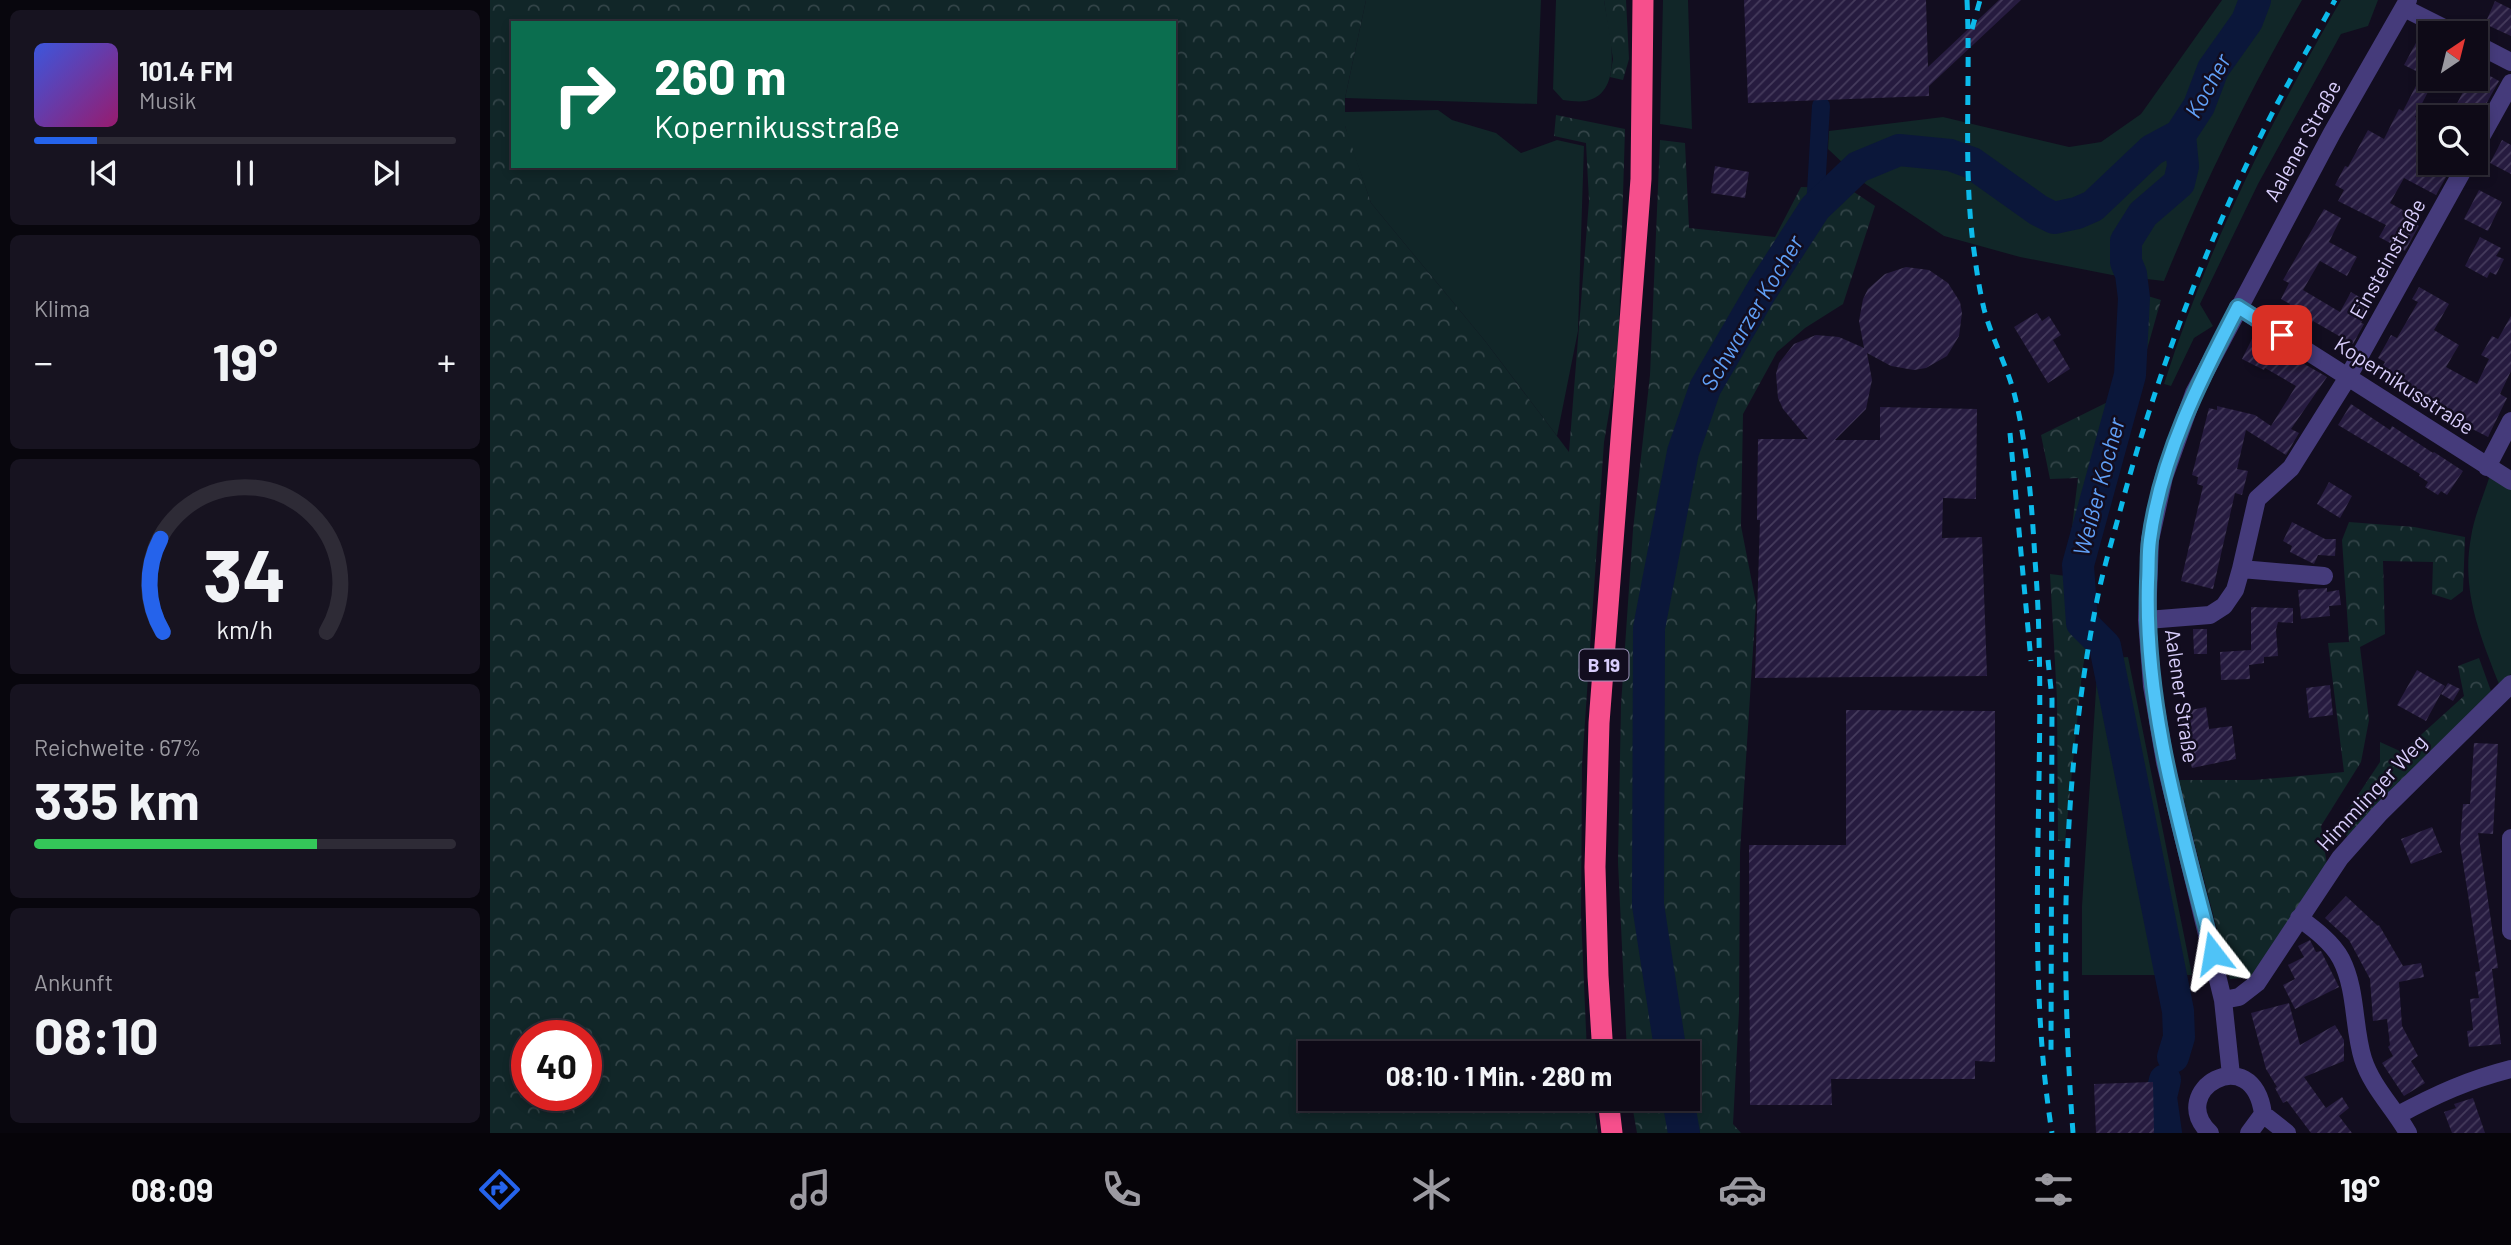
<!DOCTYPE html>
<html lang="de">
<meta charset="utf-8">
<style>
:root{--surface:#0e0a17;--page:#171320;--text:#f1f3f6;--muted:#9b9aa1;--line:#2e2b36;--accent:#2563eb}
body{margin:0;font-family:Barlow,sans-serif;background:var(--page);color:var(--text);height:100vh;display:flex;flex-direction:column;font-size:26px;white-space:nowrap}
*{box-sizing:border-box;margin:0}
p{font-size:23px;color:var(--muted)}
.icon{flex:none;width:38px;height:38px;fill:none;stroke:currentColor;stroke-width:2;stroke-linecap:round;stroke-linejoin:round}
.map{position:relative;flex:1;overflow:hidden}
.side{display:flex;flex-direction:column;gap:10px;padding:10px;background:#08060d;width:490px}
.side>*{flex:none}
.banner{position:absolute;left:21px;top:21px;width:665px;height:147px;border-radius:0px;box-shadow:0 4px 10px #0003,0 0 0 2px var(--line);background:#0b6e4f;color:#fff;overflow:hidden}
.needle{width:46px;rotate:35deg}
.tools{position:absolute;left:1928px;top:21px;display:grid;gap:14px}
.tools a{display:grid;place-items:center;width:70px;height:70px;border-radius:0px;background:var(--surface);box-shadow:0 4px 10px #0003,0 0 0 2px var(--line);font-size:35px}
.speed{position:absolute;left:21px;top:1020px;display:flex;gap:14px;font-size:35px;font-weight:700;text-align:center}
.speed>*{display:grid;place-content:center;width:91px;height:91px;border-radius:50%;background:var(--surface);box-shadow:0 4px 10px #0003,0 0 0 2px var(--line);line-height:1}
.speed .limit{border:10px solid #d22;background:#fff;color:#111}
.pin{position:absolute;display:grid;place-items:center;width:60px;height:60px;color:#fff;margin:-30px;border-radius:14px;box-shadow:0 4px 10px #0006}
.me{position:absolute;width:77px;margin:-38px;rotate:346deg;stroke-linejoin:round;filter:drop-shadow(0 0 5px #0008)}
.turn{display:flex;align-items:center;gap:24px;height:147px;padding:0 28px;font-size:32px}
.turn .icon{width:91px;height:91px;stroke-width:2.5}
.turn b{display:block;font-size:49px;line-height:60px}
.big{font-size:52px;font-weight:700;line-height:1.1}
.side .tile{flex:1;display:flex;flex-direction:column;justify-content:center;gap:10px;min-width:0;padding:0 24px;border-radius:10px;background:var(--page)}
.side .dial{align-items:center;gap:0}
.dial svg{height:182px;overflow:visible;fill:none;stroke:var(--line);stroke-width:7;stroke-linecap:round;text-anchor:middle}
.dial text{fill:var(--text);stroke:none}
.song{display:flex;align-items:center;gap:21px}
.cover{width:84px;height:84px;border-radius:10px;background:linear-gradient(135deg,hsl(230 70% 55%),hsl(320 70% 35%))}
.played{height:7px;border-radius:4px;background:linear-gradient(90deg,var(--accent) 15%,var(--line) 15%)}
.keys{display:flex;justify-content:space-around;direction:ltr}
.heat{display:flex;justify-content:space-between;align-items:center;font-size:38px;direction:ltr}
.charge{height:10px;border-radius:5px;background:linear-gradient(90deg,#34c759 67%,var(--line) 0)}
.trip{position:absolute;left:808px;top:1041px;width:402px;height:70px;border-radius:0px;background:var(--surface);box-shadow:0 4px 10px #0003,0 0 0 2px var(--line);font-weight:700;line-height:70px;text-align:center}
.dock{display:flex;height:112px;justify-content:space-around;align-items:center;background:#060409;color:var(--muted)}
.dock .icon{width:49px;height:49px}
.dock .on{color:var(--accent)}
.dock b{font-size:32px;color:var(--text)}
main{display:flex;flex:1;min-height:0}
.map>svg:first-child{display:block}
</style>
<main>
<section class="side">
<div class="tile">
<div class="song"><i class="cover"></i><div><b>101.4 FM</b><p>Musik</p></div></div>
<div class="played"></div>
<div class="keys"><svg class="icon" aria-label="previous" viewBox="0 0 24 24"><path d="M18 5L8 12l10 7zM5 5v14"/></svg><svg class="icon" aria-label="pause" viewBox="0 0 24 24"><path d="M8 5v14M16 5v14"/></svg><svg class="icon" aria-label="next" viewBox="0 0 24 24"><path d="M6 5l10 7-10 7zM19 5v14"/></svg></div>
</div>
<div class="tile"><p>Klima</p>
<div class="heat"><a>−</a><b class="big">19°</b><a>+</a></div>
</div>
<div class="tile dial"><svg viewBox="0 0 100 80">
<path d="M14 69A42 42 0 1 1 86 69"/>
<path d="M14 69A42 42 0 0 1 13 28" stroke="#2563eb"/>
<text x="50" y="56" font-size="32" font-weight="700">34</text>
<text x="50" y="72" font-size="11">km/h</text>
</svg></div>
<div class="tile"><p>Reichweite · 67%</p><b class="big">335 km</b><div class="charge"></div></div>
<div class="tile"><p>Ankunft</p><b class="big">08:10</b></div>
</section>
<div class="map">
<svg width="2021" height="1133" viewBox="0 0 2021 1133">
<defs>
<pattern id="forest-crowns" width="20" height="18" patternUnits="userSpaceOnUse" patternTransform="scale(1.75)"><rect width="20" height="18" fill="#112628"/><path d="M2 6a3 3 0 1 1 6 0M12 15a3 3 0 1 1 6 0" fill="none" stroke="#334448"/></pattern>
<pattern id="building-hatch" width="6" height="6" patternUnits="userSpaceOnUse" patternTransform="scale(1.75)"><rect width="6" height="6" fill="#261b3f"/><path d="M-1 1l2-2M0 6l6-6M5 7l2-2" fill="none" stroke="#453b5c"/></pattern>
</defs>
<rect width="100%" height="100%" fill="#120d1f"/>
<!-- grass -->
<path fill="#112628" d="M876,0h175l-4,104 -192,-6z
M1066,0h48c4,27 23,93 -18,101 -7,1 -16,0 -23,-1l-10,-11z
M1173,0h25l4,129 -32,-5z
M1732,0h80c-52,90 -99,185 -138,281l-52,-6 -92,-18 -76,-21 -80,-53 -36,-34 1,-18 114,-14 126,30 32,-5 40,-28z
M1851,0h37l-10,26 -27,8 -83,150 -58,120 13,22 -19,12 -23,48 -7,-2c43,-135 106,-262 177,-384z
M948,110l14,10 44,13 25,20 36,-13 27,6 -6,185 -21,105 -72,-95 -114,-138 -22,-63 -4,-14v-14z
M2000,475l21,13v186l-12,10c-19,-49 -38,-93 -28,-147 3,-21 13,-42 19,-62z
M1638,657l64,318h-110v-69l16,-247z"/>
<!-- forest -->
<path fill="url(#forest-crowns)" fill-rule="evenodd" d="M0,0h876l-21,98v28l26,77 114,138 84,111 20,-251 -3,-58 -32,-7 2,-21 69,14 -7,231 -14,82 -22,323 -1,150 6,138 -276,1v45h282l5,34h-1108zM23,23h661v143h-661zM37,1036h59v60h-59z
M1114,0h22l3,59 -6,21 -13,-3 3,-18z
M1170,140l25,3 4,85 86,9 26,-50 47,1 27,18 -32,98 -38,24 -28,24 -34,62 -2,112 15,77 -16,249 -1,159 -6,113 8,9h-104l-6,-34h58v-45l-62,-1 -9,-191 3,-157 12,-175 17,-155z
M1651,294l20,6 -40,141 -5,3 -19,63 -10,63 7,31 -12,72 -17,168h-7l-1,-142 -7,-125 16,2 12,-98 -28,1 -9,-44 79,-39z
M1859,522l65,5 51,10 -2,54 -12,9 -19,-6 1,-32 -50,-1 2,73 -25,13 9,73 -8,42 -40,64 6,39 -74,112 -23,2 -52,-199h76l90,-8 -16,-129 21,-1 -7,-102z
M1989,658l12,33 -110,110 -33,38 -8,-17 40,-60v-20l22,10 62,-56 -6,-30z"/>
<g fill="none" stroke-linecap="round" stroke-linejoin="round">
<!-- canal -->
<path stroke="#0b173a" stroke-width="18" d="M1325,208l6,-102"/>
<!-- river -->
<path stroke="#0b173a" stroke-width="32" d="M1181,1054l-23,-149 1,-277 34,-176 22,-64 57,-98 53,-82 43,-41 41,-17 51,5 22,8 66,47 16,8 23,-5 16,-7 59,-56 28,-15 19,-29 14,-37 34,-48 8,-21
M1683,1057l6,-20 -1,-26 -73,-365 -23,-23 -4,-58 52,-190 4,-77 -3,-24 -5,-12v-21l17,-27 36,-31 4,-17 -3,-31
M1675,1080l-4,17 5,36
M1188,1099l6,34"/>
</g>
<!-- building -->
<path fill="url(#building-hatch)" d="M1254,0h182l2,67 71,-67h22l-92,86v10l-181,7z
M2005,1l16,8v27l-26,-12z
M1927,41l14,7v38l-16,31 3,1 -2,3 15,8v34h23l-18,32 -32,-17 -14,25 18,10 -3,6 14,7 -14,25 -26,-14 7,-12 -48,-24 6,-11 -9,-5 10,-19 3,1 20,-37 16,9 15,-30 4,2 19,-37 -18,-9z
M1986,68l23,13 -23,41v-5h-26l14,-27 -20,-11h32z
M2012,140l9,5v29l-21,-11z
M1225,166l34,6 -4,26 -34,-5z
M1989,190l23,12 -14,29 -24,-12z
M1834,209l17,9 -12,24 28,15 -10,19 -27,-15 -17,29 37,22 11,-20 20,12 -10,19 3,1 -11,20 -40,-23 -1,2 -25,-13 3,-6 -9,-5 8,-16 -6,-3z
M1990,237l21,11 -5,8 8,3 -8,16 -6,-3 -3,6 -22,-12z
M1416,267l23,3 19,13 12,19 2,11 -3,23 -12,20 -21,12 -12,2 -23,-4 -24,-13 5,27 -6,29 -31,31h45v-33l97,2 -1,90 -33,-1 -1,40 40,-1 5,139 -232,2 5,-158h-3l1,-81h50l-25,-30 -5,-11 -2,-24 3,-11 15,-19 22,-9 23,2 25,11 -5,-27 4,-22 5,-10 17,-15z
M1929,287l30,17 -15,26 25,15 -13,22 31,17 12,-25 -8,-4 11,-19 6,3 13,-23v55l-11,23 7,4 -19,39 -43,-22 3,-6 -69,-37 6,-10 -7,-4 13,-23 6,3 21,-36 -6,-3z
M1547,313l5,8 7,-5 12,19 -8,5 17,29 -22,14 -34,-56z
M1764,335l73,42 -36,52 8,4 -13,22 -40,-25 -9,39 11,2 -6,24 -7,-2 -22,96 -32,-8 22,-95 -6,-2 1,-7 -6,-2 17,-67 8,2v-4l38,9 16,11 25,-40 -31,-18 -1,2 -22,-11z
M1861,404l39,26 2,-4 41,27 1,-1 29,19 -16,24 -6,-4 -3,4 -13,-8 3,-5 -9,-6 1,-2 -82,-49z
M1839,482l23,14 -12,22 -23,-14z
M1802,522l33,17h11l-1,17 -17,-1 -4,9 -24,-12 2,-6 -9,-5z
M1837,588v4l12,-2 2,15 -12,1 1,10 -29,3 -3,-29z
M1761,607l42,1v15l-15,-1 -2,8 2,26 -14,1v6l-15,2 1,14 -29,1 -1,-28 31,-2z
M1703,629h14v25h-13z
M1927,670l28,16 -19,35 -29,-16z
M1958,683l12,6 -7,12 -12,-7z
M1840,685l3,30 -24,3 -3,-30z
M1716,707l3,22 23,-3 4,33 -44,9 -9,-36 -2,-20z
M1356,710l149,1v351l-20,-1v18h-144l1,26h-82l-1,-260h97z
M1984,743l24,1 -5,90 -15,-1 20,135 -6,1 9,75 -32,3 -2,-16 6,-1 -3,-31 9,-1 -4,-26 5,-1 -20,-127 3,-40h7z
M1942,827l10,25 -31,12 -10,-25z
M1856,896l32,30 1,-1 24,41 18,-3 3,14 -25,5 3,44 16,30 -7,5 14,22 -21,13 -22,-33 11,-7 -5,-9 2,-2 -3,-26 -14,2 -3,-42 -21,-39 -24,-22z
M1820,940l6,12 5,-1 18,36 -44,22 -12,-24 12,-6 -7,-14 16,-8 -6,-11z
M1799,1003l11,42 35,-20 9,15v21l-40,16 22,31 16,-11 7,11 -10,8 13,17h-41l-24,-32 -4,2 -8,-15 2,-1 -11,-18 -15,-56z
M1663,1082l1,51h-58l-2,-49z
M1983,1098l12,35h-33l-8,-21 12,-4 -2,-4z"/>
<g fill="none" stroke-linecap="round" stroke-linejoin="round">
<!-- minor -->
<path stroke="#453b7b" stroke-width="18" d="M1914,8l50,25
M1986,44l35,18
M1986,146l35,-63
M1748,307l273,174
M1997,467l24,-46
M1751,569l83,7
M1657,620l63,-5 14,-9 11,-16 6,-21 16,-70 34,-31 57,-91 119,-214
M2021,838v93
M1809,918c15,11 33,24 42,41 16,31 12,68 22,100 9,28 31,49 45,74
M1733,1000l16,-3 18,-14 83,-125 40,-45 131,-129
M1741,1075l-8,-75 -58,-238 -13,-76 -5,-66 3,-80 14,-63 30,-84 138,-260 76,-133
M1773,1114l24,19
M1908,1115c39,-21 70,-35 113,-46
M1720,1133c-45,-42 43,-94 53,-19l-14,19"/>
<!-- highway -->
<path stroke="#f64f8c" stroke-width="21" d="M1113,1054l-5,-78 -3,-109 4,-144 42,-544 2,-179
M1118,1099l4,34"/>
<!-- rail -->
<path stroke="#0cbaea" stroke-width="5" stroke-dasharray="10 9" stroke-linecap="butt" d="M1477,0c4,86 -5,172 8,258 2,16 5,34 9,51 8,31 25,60 32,92 12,51 16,106 19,159 15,191 -13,384 17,573
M1482,29l8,-29
M1520,433l21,228
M1558,660l4,39 -1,353
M1583,1133c-13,-177 -11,-358 24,-533 7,-35 18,-69 27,-104 37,-135 88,-268 153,-392 19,-35 39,-69 58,-104"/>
</g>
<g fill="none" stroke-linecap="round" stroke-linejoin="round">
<defs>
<path id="route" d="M1723,953c-31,-122 -69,-244 -65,-371 1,-14 0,-28 2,-42 11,-84 50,-160 88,-233l44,28"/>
</defs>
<!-- route casing -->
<use href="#route" stroke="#337fa1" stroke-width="18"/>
<!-- route -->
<use href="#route" stroke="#4fc3f7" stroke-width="12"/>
</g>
<g text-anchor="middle" stroke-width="5" stroke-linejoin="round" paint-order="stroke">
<!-- shield labels -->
<rect fill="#120d1f" stroke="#9d94ba" stroke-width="2" x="1089.5" y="649.5" width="49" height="31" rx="5"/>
<g font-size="19" font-weight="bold" fill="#d9cefc">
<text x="1114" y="672">B 19</text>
</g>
<!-- street labels -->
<g font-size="21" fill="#d9cefc" stroke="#120d1f">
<text transform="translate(1813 141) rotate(-61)" y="7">Aalener Straße</text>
<text transform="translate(1898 259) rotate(-61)" y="7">Einsteinstraße</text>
<text transform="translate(1914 386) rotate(33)" y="7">Kopernikusstraße</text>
<text transform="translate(1691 696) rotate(82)" y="7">Aalener Straße</text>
<text transform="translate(1882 793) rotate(-47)" y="7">Himmlinger Weg</text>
</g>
<!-- water labels -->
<g font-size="23" font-style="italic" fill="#61a0f7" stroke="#120d1f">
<text transform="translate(1718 86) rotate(-61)" y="8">Kocher</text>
<text transform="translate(1262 313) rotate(-59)" y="8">Schwarzer Kocher</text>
<text transform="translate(1609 487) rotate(-75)" y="8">Weißer Kocher</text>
</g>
</g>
</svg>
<div class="tools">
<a><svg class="needle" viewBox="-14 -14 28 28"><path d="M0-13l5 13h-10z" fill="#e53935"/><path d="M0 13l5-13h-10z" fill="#9b9aa1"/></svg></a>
<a><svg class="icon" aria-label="search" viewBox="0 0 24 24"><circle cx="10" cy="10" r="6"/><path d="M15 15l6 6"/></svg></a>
</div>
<div class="speed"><div class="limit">40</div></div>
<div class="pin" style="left:1792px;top:335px;background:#d93025"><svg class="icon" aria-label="arrive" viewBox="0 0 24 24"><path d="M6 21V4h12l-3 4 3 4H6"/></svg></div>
<svg class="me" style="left:1723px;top:953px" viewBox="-20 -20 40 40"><path d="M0-17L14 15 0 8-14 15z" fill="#4fc3f7" stroke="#fff" stroke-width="4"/></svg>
<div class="trip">08:10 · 1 Min. · 280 m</div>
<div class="banner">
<div class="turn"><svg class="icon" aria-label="right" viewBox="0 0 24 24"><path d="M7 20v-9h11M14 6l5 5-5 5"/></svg><div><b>260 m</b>Kopernikusstraße</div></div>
</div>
</div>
</main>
<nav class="dock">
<b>08:09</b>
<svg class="icon on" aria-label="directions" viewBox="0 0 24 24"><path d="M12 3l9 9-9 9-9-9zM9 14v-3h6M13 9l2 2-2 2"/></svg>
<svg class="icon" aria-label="music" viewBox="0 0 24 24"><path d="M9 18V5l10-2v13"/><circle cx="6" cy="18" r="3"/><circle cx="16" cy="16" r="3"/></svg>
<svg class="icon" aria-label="phone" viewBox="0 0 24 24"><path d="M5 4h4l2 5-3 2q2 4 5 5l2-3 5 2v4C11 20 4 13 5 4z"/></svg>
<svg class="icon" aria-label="climate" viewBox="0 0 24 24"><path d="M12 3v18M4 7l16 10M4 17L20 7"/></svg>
<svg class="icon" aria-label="car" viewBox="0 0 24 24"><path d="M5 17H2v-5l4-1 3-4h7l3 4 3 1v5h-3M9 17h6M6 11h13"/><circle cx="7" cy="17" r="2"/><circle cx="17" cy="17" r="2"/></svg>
<svg class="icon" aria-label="filters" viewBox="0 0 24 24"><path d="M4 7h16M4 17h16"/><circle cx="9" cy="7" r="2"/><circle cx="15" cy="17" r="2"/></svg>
<b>19°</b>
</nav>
